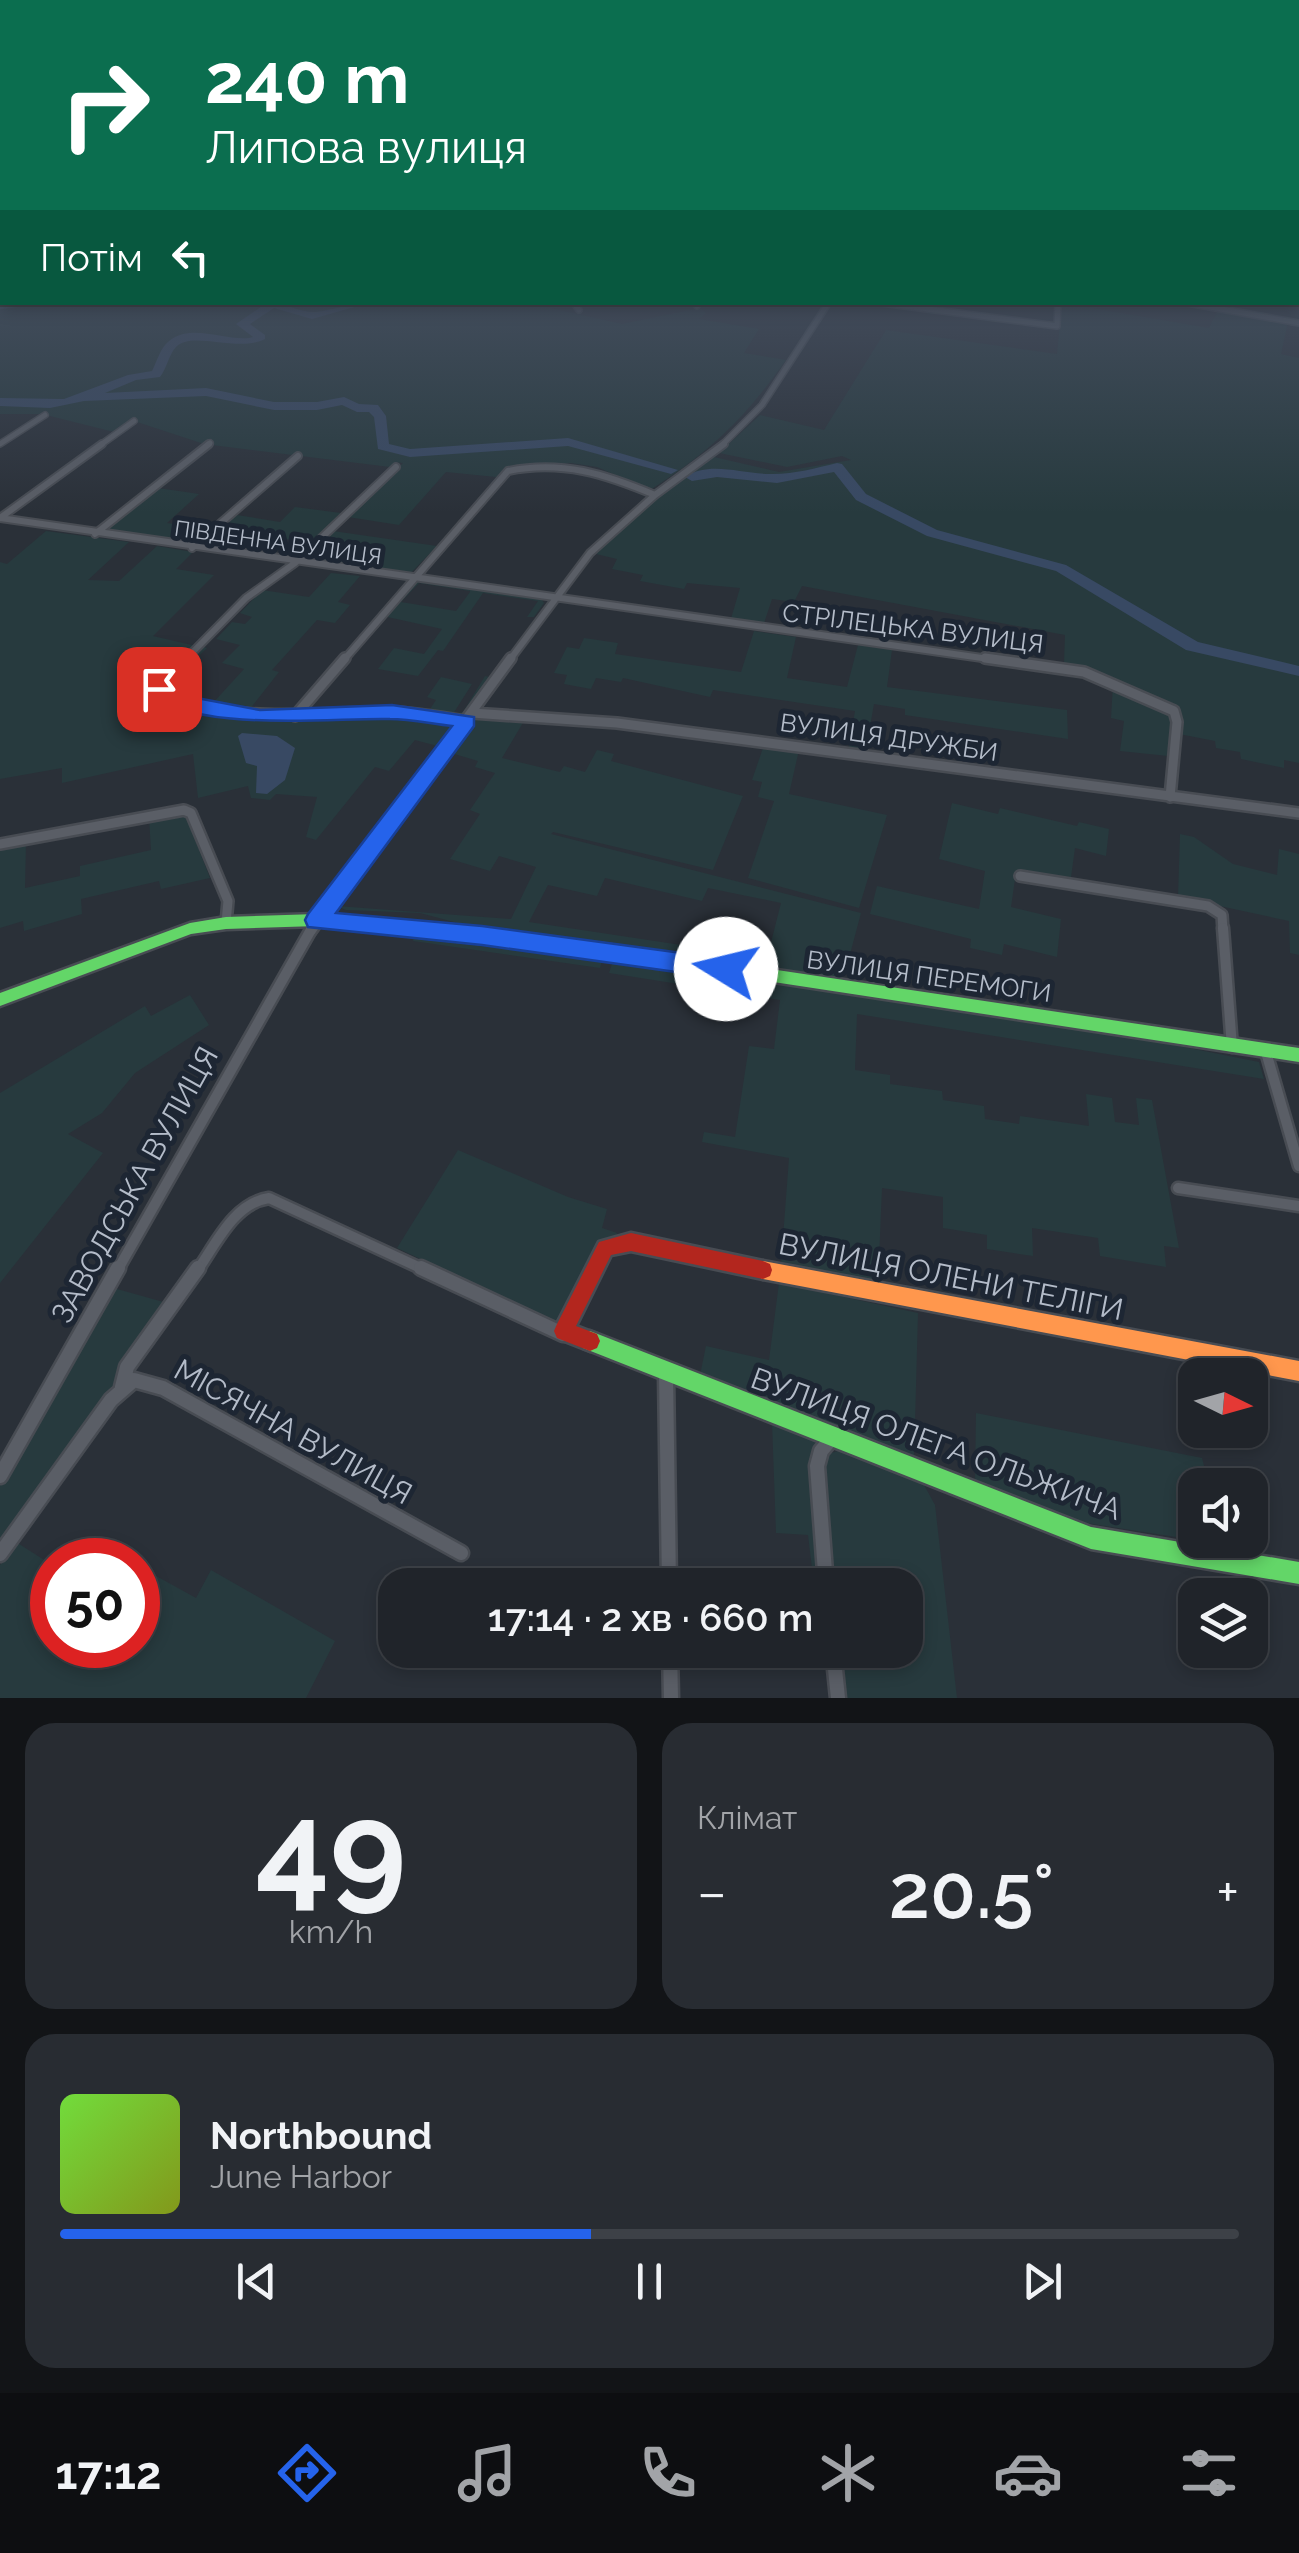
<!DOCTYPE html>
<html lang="uk">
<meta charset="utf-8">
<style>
:root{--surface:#20242a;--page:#282c32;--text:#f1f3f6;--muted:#a2a4a8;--line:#3d4147;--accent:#2563eb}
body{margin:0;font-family:Raleway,sans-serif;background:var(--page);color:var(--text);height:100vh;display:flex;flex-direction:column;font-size:38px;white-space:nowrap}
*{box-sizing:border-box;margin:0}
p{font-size:32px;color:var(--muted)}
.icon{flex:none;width:55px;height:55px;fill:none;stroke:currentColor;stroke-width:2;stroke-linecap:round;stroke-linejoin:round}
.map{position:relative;height:1698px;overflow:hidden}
.panel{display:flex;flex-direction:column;gap:25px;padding:25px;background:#121417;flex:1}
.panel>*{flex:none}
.banner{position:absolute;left:0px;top:0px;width:1300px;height:305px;box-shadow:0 5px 15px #0003,0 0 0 2px var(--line);background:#0b6e4f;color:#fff;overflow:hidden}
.needle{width:65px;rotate:95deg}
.tools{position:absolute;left:1178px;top:1358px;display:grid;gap:20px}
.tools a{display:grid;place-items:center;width:90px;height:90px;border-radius:20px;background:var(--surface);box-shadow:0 5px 15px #0003,0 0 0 2px var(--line);font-size:50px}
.speed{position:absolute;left:30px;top:1538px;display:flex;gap:20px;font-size:50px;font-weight:700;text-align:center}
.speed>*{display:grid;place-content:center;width:130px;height:130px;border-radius:50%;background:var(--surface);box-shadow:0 5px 15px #0003,0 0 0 2px var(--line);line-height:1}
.speed .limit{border:15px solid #d22;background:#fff;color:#111}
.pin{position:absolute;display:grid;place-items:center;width:85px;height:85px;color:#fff;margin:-42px;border-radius:20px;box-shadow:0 5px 15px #0006}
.me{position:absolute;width:110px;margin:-55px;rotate:279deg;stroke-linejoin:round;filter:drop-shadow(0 0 8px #0008)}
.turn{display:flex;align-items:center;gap:35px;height:210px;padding:0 40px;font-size:45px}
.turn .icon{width:130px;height:130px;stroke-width:2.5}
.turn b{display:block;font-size:70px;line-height:85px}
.then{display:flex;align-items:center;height:95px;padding:0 40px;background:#0003;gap:20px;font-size:38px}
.big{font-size:75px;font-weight:600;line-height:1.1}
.panel .widget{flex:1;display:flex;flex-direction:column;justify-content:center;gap:15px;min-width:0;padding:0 35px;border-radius:30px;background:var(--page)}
.panel .dial{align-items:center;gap:0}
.dial b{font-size:130px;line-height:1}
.song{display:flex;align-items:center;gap:30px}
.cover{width:120px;height:120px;border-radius:15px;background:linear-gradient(135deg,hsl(100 70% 55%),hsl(70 70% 35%))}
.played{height:10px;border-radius:5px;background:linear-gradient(90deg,var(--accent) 45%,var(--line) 45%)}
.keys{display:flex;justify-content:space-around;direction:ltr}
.heat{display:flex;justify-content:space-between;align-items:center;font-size:55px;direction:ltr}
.panel .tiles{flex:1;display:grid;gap:25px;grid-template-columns:1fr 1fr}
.widget:last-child{grid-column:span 2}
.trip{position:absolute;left:378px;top:1568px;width:545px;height:100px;border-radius:30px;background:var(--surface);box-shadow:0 5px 15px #0003,0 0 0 2px var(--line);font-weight:600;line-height:100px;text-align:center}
.menu{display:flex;height:160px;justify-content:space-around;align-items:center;background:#0d0e11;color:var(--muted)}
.menu .icon{width:70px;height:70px}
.menu .on{color:var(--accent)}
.menu b{font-size:45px;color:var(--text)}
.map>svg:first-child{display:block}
</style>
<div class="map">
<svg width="1299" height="1698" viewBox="0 0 1299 1698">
<rect width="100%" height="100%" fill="#2a3038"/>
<!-- green -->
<path fill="#273a3e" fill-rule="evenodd" d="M0,275l2,27h521l99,22 78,-16 6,5 -7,6 60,10 -15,24 42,7c-42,59 -75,91 -136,130l-53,-23 -26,-4 -56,4 -19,10 -50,-5 -47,53 -51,-8 55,-54 -8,-1 -5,5 -186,-23 -73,-24 -17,12 -72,-18h-42z
M1062,303l147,25 9,-18 70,12 -7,32 18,4v405l-15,-3v8l-43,-9 -1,-7 -24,-4 -1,-7 -36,-7 -8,-28 -88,-39 -19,-3 1,-29 -263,-49 -8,16 -22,-3 -9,27 -33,-4 10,-34 -53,-5 -3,6 -44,-8 3,-6 -31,-6 5,-10 -21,-5 62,-57 56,-40 65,15 72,-12 -9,-4 -55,11 -68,-14 41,-38 64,15 62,-100 171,24z
M158,488l41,6 -32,29 40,6 -18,16 -87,-13z
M295,507l46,6 -31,30 -43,-7 -19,18 -47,-7 36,-32 43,7z
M46,531l83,11 -41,38 31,1 38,-35 36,6 -17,17 38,6 -61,61 43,10 -36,37 -2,13 58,16 175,2 62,7 3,5 -15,21 -26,-7 -26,31 -14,-4 -59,73 -10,-3 11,-40 -41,-3 -6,6 -19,-2 -3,-12 -50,12 -5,-44 -131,29v-15l-62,11v-217l7,2z
M333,531l104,15 -29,30 -106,-14z
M331,573l29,3 -22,26 12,3 -15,18 -18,-3 -45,50 7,2 -30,38 -30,-1 -56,-16 2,-9 38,-37 4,1 -42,41 47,15 32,-35 -22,-6 18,-18 -24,-6 16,-17 13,2 7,-7 -12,-4 22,-23 47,7z
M414,581l127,18 3,4 -10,14h-7l11,-16 -55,-8 -40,58 -5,-1 -20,26 -40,-7 16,-21 30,6 18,-25 -59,-13zM419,583l51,8v1l-14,19 -55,-9z
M754,631l42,6 -9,41 60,9 11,-42 34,5 -5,37 180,23 1,29 -163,-24v-6l-31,-5 -8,45 -17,-2 6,-36 -142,-21 -3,7 -87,-19 -2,4 -25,-4 -5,11 -27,-5 3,-9 -13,-2 13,-26 12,2 5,-11 34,5 -3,11 126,18z
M485,676l5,1 -20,32 -14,8 -150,-6 24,-29 -22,28 84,-2 52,5 -14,-4 6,-9 -9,-3 14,-20 31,7 -19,30 10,-2z
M1113,684l61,32 -6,75v-35l-48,-5 4,-30 -13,-3z
M478,716l46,5 -22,37 58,14 4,-6 21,6 12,-22 17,4 -3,7 132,35 -30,74 -160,-38 -2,2 310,79 -16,60 -7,5h-11l-343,-48 -64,-17 -74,-3 -9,-4 174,13 25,-52 -37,-11 -9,15 -40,-12 30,-45 -10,-4 25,-37 -20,-6 3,-6 -27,-8zM605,878l97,23 6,-13 73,15 -14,55 -238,-36 19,-37 49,11z
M764,745l35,5 -10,44 98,21 -28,93 -111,-30 26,-77 -16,-4 4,-15 -10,-2z
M952,803l46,11 2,-6 77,18 2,-4 30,7 -3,27 -31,-8 -4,29 -55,-5 -5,35 50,12 -4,38 -53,-13 -2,11 -32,-7 1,-9 -101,-25 7,-28 102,23 6,-38 -46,-12z
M181,813l5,3 24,62 -49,11 -2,-8 -78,18 1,15 -58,17 -1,-10 -23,7v-80l26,-6 -1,46 55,-12v-10l71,-16 -2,-33z
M1180,834l14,3 39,27 44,11 2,-26 20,5v101l-9,-2 -1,-32 -111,-24z
M414,936l189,20 -3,12 -187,-27z
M614,958l470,69 175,35 5,17 -407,-65 -2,56 35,5v9l52,7 1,9 41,6 1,13 34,5 1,-8 69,10 -3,-32 26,4 3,24 24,3 -3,-27 16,2 27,148 -15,-2 2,21 -66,-11 -2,-18 -66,-10 1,28 -46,-7v-14l-44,-7v-31l-61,-9 -4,95 -97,-19 8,-106 -87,-16 2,-10 31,5 14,-91 25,3 6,-49 -171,-27z
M190,995l19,30 -74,48 -33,40 -34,21 35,19 -103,130v-190l145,-87 6,10z
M458,1150l110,47 39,12 -5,19 15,5 -1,5 -33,44 -5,-1 -17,39 -5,2 -23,-10 -136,-64z
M779,1283l139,30 -4,146 -214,-84 6,-29 63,14z
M110,1287l57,16 -49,80 -118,161v-58z
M976,1413l226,45 7,27h-14v55l-109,-17 -111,-41z
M772,1422l44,15 -4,28 11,120h-9l-6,-50 -32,-2z
M845,1449l69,27 9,7 12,22 22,193h-113l-6,-48h67v-65h-74l-9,-117 9,-15z
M16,1542l36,23v80h86v-79l58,32 15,-28 124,71 -29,57h-306v-133z"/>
<!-- water -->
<path fill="#384963" d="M242,733l35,3 18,12 -10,32 -18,14 -11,-1 1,-27 -11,-3 -8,-27z"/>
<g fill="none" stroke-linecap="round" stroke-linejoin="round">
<!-- stream -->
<path stroke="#384963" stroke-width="2.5" d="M0,308l47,-6"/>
<!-- river -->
<path fill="#384963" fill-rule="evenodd" d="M268,302c16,0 32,11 48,10 19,-2 36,-10 56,-10l-60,17 -38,-11 -24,16 15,11v4c-28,14 -73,-9 -89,8 -7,7 -9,21 -16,30l-24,3 -31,13 101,-5 68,14h43l27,-5 15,7 19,1 8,11 3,28 21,5 158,-11 110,32 -7,4 -103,-28 -158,11 -32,-8 -4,-32 -5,-5h-12l-15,-7 -25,5h-43l-68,-14 -122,5 -34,7 -50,-2v-8l64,1 64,-24 24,-4c5,-10 8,-22 16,-29 22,-20 56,-1 81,-4l4,-1 -17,-13z
M837,463l5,1 24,30 71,36 129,35 132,77 101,24v10l-113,-26 -130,-79 -129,-35 -71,-36 -22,-28 -57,11 -60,-6 -25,4 -7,-4c26,-17 58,-2 88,-3 22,0 43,-6 64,-11z"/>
<defs>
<path id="street-far4" d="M573,302l6,8
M693,302l4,4
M874,302l183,24 1,-24
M1182,302l117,21
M0,444l45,-29
M99,446l35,-25
M206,446l4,-3
M721,446l41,-41 67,-103"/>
<path id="street-far3" d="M0,518l1003,143
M0,518l102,-74
M95,534l114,-90
M192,548l106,-92
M184,661l62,-63 49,-35 101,-96
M343,661l165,-190c54,-11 97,3 147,24
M509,661l81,-108 65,-58 69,-51"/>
<path id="street-far2" d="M186,658l-24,26 -1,10c76,31 150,18 229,18 26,0 52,6 77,9
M985,658l99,14 90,39 3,11 -7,75
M472,713l145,10 682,90
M295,716l50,-58
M0,844l184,-34 7,3 37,88 -2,22
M1020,876l188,30 14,9 1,16
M311,931l200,-273"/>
<path id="street-far1" d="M1223,928l9,119
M1266,1052l33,114
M1178,1188l121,18
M117,1271l195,-343
M197,1271c19,-27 37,-68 72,-73l158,73"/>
<path id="street" d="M421,1268l142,66
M666,1373l3,212
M122,1387l5,-20 71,-99
M0,1476l118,-208
M0,1554l111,-154 23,-20 29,8 298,165
M826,1585l-9,-119 4,-15 12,-14
M670,1650l1,48
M833,1650l5,48"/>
<path id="fast" d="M317,914l286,30 696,104v14l-696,-106 -286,-30 -91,3 -35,5 -191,72v-13l190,-70 36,-6z
M590,1331l501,196 208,35v22l-208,-35 -508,-201 -3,-7 3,-7z"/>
<path id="slow" d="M763,1261l536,100v20l-536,-102 -7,-3 -2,-6 2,-6z"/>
<path id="jam" d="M631,1233l132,28 7,3 2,6 -2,6 -7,3 -132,-28 -20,4 -35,71 21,8 3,7 -3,7 -7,3 -33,-13 -3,-7 3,-7 42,-82z"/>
</defs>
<!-- street-far4 casing -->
<use href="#street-far4" stroke="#484c53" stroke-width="8"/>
<!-- street-far3 casing -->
<use href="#street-far3" stroke="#484c53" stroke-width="10"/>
<!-- street-far2 casing -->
<use href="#street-far2" stroke="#484c53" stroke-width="14"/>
<!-- street-far1 casing -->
<use href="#street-far1" stroke="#484c53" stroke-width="15"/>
<!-- street casing -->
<use href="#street" stroke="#484c53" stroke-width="19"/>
<!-- fast casing -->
<use href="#fast" stroke="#484c53" stroke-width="5"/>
<!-- slow casing -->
<use href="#slow" stroke="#484c53" stroke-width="5"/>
<!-- jam casing -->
<use href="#jam" stroke="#484c53" stroke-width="5"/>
<!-- street-far4 -->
<use href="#street-far4" stroke="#5a5e66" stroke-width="5"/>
<!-- street-far3 -->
<use href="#street-far3" stroke="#5a5e66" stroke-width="6"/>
<!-- street-far2 -->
<use href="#street-far2" stroke="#5a5e66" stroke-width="9"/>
<!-- street-far1 -->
<use href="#street-far1" stroke="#5a5e66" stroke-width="10"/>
<!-- street -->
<use href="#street" stroke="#5a5e66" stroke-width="14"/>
<!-- fast -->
<use href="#fast" fill="#63d668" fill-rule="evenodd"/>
<!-- slow -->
<use href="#slow" fill="#ff974d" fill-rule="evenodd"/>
<!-- jam -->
<use href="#jam" fill="#b3261e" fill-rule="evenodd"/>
</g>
<!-- sky -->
<linearGradient id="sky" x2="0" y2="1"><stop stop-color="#171a1f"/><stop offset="0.54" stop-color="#444e5e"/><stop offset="1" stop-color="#444e5e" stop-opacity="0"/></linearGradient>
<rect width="1299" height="513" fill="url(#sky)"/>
<!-- route -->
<path fill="#2563eb" stroke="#184099" stroke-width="2.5" d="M159,683l17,11 84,16 132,-5 82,12v9l-138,187 146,13 244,33 9,3 4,7 -4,7 -9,3 -244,-34 -174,-18 -3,-7 3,-6 144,-188c-20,-2 -41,-7 -62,-7 -54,-2 -206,16 -241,-30z"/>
<g text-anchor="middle" stroke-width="10" stroke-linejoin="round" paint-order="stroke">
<!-- far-street labels -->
<g font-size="22" fill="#b4bcc9" stroke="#1d2633">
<text transform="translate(278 542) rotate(8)" y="8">ПІВДЕННА ВУЛИЦЯ</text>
</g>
<!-- street labels -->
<g font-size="25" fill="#b4bcc9" stroke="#1d2633">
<text transform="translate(913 628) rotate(7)" y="9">СТРІЛЕЦЬКА ВУЛИЦЯ</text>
<text transform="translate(889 737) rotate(8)" y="9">ВУЛИЦЯ ДРУЖБИ</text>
<text transform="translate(929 976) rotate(8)" y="9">ВУЛИЦЯ ПЕРЕМОГИ</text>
</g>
<!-- near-street labels -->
<g font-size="30" fill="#b4bcc9" stroke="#1d2633">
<text transform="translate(135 1185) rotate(-61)" y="10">ЗАВОДСЬКА ВУЛИЦЯ</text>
<text transform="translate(951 1277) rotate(11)" y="10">ВУЛИЦЯ ОЛЕНИ ТЕЛІГИ</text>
<text transform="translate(293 1432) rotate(29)" y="10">МІСЯЧНА ВУЛИЦЯ</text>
<text transform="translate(936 1444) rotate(20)" y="10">ВУЛИЦЯ ОЛЕГА ОЛЬЖИЧА</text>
</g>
</g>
</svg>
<div class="tools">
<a><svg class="needle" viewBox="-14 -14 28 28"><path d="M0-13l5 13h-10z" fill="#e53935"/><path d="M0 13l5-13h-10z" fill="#a2a4a8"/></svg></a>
<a><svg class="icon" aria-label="sound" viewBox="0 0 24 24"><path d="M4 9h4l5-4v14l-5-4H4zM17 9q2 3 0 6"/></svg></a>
<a><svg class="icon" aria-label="layers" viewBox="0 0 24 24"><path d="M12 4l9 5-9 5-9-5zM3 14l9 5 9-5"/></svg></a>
</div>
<div class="speed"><div class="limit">50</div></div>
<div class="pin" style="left:159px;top:689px;background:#d93025"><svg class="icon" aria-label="arrive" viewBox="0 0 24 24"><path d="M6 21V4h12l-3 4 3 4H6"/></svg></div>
<svg class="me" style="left:726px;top:969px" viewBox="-20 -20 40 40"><circle r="19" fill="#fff"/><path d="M0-13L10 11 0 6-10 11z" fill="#2563eb"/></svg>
<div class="trip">17:14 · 2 хв · 660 m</div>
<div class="banner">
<div class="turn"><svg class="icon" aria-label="right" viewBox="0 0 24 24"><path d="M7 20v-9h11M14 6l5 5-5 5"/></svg><div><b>240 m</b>Липова вулиця</div></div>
<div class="then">Потім<svg class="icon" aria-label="left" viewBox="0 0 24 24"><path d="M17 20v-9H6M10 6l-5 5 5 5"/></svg></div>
</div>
</div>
<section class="panel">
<div class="tiles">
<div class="widget dial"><b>49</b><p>km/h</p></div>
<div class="widget"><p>Клімат</p>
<div class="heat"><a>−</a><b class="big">20.5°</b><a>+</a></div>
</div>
<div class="widget">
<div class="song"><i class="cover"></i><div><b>Northbound</b><p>June Harbor</p></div></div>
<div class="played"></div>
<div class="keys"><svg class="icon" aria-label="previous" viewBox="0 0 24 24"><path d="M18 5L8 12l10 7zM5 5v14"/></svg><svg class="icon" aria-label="pause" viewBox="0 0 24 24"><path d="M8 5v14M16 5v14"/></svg><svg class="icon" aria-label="next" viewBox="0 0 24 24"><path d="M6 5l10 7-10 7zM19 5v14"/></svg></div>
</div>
</div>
</section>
<nav class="menu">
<b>17:12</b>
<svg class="icon on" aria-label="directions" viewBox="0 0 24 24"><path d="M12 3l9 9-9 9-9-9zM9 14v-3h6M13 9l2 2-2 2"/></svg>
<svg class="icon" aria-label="music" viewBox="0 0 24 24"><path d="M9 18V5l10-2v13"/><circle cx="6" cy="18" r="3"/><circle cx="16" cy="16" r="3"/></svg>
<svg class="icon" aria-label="phone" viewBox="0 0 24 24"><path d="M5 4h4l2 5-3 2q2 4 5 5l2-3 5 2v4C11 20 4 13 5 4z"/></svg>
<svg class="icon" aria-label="climate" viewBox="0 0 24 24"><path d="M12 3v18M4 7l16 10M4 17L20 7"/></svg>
<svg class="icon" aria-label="car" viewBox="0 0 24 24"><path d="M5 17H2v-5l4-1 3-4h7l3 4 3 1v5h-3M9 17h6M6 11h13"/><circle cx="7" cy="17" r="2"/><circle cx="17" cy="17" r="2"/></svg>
<svg class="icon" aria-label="filters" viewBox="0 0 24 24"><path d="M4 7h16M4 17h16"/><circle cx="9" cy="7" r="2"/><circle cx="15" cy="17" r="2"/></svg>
</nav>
